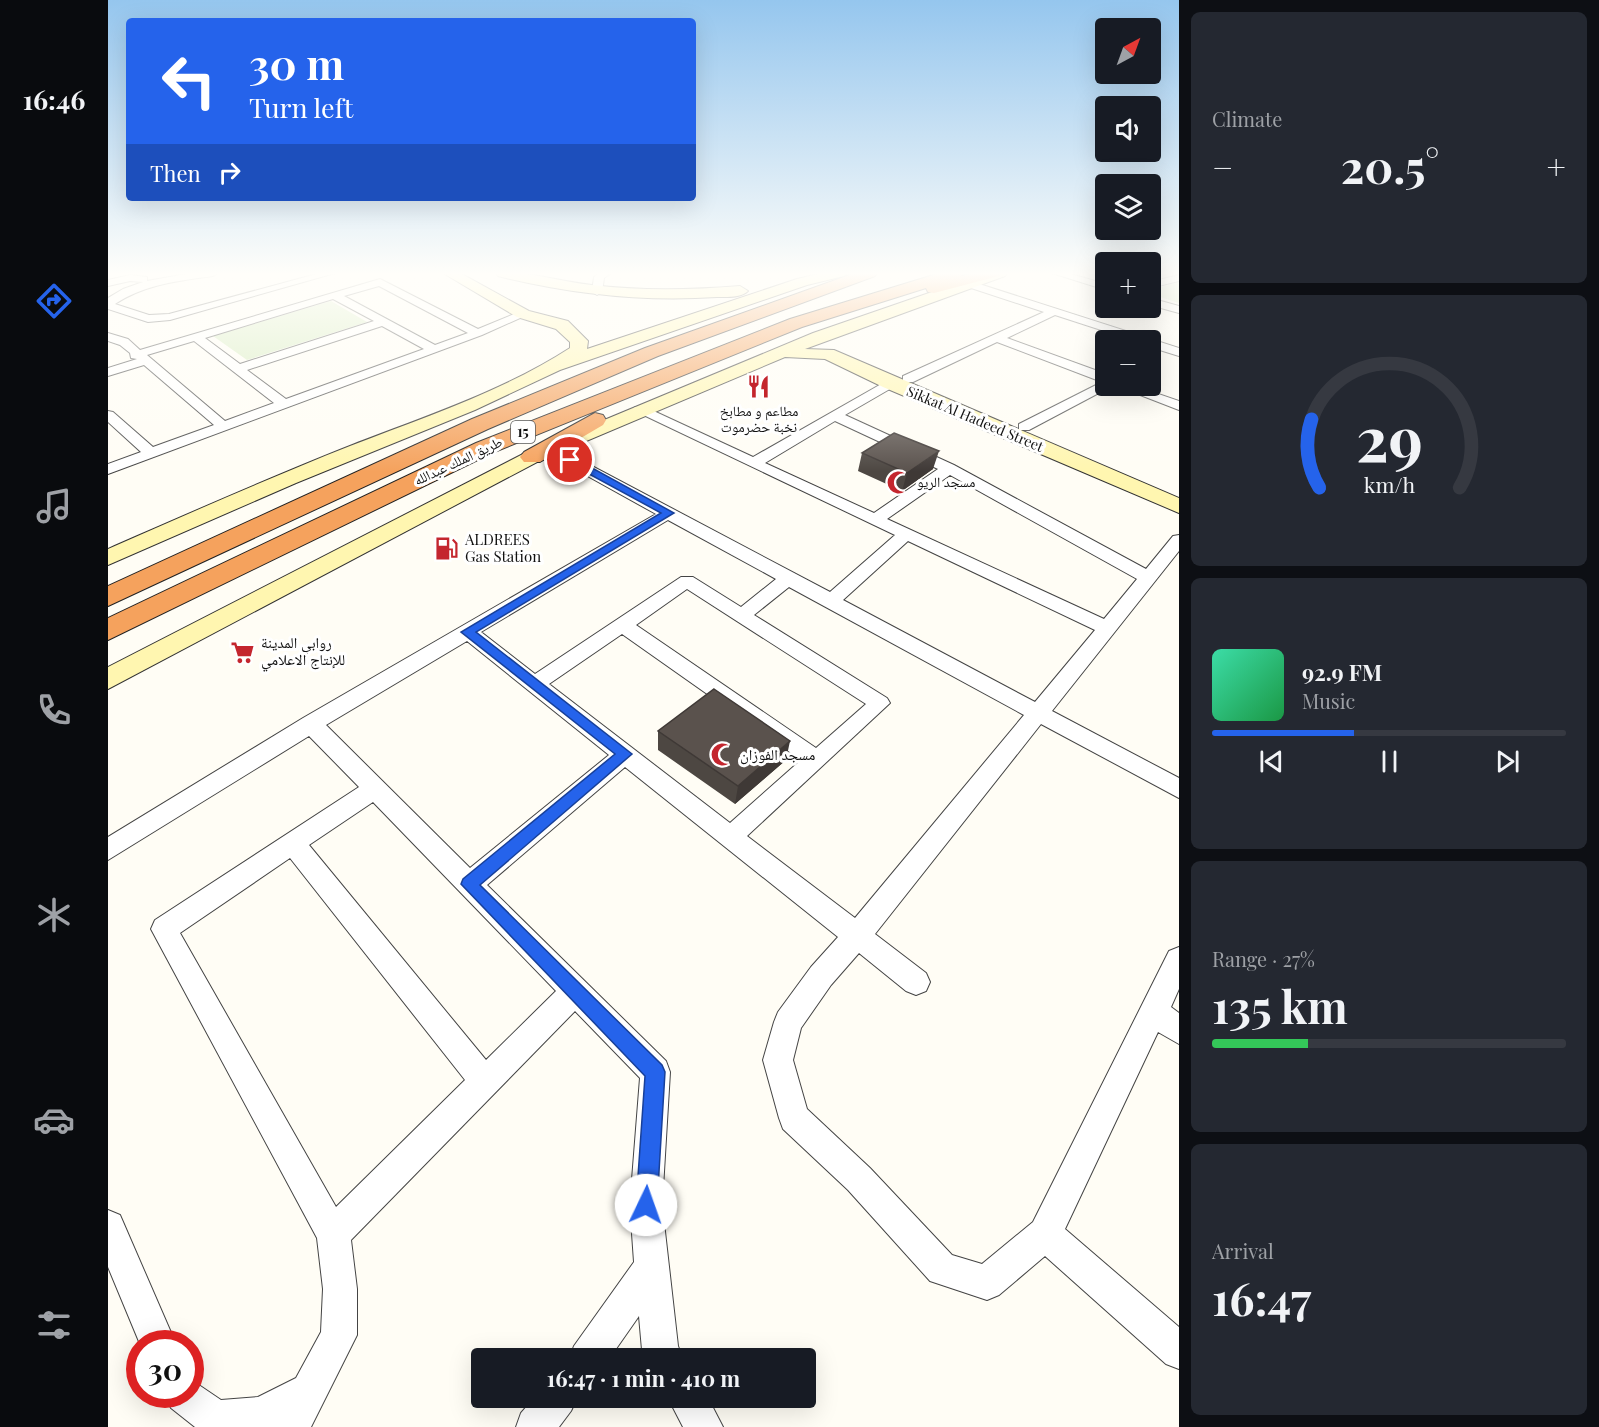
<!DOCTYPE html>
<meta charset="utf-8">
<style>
:root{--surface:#171b24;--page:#242831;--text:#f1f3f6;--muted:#9ea1a6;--line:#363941;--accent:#2563eb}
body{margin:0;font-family:"Playfair Display","Noto Naskh Arabic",serif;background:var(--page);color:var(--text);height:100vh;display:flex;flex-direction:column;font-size:22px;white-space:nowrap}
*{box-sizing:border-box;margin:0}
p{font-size:20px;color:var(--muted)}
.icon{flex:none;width:33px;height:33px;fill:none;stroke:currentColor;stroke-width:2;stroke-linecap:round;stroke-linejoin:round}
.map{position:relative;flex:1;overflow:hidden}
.drawer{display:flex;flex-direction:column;gap:12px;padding:12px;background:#0d0f14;width:420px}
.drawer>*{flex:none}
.banner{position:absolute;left:18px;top:18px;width:570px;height:183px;border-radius:6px;box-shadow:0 6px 24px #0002;background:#2563eb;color:#fff;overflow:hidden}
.needle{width:39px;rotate:41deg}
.controls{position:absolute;left:987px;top:18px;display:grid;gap:12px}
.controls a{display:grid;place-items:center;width:66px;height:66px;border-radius:6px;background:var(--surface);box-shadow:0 6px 24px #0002;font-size:30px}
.speed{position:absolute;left:18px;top:1330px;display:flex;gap:12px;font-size:30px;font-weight:700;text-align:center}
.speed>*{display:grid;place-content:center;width:78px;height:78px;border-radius:50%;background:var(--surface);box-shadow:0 6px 24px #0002;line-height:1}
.speed .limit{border:9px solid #d22;background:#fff;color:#111}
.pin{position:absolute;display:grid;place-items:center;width:51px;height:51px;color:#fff;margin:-26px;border:3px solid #fff;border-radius:50%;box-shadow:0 2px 6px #0007}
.me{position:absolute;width:66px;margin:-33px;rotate:3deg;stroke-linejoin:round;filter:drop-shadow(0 0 4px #0008)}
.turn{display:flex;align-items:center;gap:21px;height:126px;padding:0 24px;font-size:27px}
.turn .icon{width:78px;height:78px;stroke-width:2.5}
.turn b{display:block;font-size:42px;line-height:51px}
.then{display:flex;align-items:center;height:57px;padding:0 24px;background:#0003;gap:12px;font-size:22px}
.big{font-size:45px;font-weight:700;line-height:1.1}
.drawer .widget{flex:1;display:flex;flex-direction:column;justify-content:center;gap:9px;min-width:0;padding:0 21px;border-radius:9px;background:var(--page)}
.drawer .dial{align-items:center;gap:0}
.dial svg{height:156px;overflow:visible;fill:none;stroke:var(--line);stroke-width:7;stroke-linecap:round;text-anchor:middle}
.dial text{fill:var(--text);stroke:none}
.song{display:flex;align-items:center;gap:18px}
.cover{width:72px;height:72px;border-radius:9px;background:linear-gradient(135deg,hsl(160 70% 55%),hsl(140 70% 35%))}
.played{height:6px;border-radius:3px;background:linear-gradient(90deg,var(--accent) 40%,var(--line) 40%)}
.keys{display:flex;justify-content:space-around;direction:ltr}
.heat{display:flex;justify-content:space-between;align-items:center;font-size:33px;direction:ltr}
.charge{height:9px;border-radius:4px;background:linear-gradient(90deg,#34c759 27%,var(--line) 0)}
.trip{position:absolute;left:363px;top:1348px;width:345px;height:60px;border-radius:6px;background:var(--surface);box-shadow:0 6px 24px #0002;font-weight:700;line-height:60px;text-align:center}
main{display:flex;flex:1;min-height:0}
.menu{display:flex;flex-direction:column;width:108px;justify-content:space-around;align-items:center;background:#090b0e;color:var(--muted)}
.menu .icon{width:42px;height:42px}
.menu .current{color:var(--accent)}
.menu b{font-size:27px;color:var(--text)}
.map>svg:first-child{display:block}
</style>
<main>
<nav class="menu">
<b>16:46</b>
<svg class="icon current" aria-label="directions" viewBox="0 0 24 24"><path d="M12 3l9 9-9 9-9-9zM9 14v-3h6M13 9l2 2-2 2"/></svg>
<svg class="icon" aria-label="music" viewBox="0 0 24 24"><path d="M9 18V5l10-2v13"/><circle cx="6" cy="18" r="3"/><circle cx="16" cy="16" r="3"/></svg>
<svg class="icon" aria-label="phone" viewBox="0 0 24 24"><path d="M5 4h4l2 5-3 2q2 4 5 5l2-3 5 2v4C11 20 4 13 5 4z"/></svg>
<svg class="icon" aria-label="climate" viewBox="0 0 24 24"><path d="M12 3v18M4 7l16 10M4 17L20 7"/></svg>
<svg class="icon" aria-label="car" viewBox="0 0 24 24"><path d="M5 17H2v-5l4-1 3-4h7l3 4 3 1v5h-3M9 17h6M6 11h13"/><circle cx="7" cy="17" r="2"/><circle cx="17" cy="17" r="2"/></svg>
<svg class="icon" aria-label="filters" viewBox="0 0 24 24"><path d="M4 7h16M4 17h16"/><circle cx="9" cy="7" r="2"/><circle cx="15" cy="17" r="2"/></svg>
</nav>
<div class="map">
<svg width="1071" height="1427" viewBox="0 0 1071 1427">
<rect width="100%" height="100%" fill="#fffdf5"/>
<!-- green -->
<path fill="#d5ebbd" d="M1071,282v21l-28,-9v-4z
M223,301l36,21 -120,38 -34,-24z"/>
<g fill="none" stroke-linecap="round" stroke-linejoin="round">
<defs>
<path id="street" d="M84,273h26l-5,3c-35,5 -68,8 -98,28l34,11 20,-1 151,-41h15l-165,47 -22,2 -40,-13v-11l15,-9 20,-7 -13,-1 -22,5v-6l22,-5 17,2v4z
M491,273h12l-7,5 -2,14 -5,3 -5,-3 2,-15z
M944,273h15l39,11v6z
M1071,275v6l-29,7v-6z
M272,279l98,50 41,-17 10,2 -47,21 -374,139v-10l33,-12 -33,-30v-11l5,1 40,35 61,-22 -70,-60 -36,11v-8l29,-9 -6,-1 -1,-5 -10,-8 -12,-4v-8l20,6 12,11zM271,286l89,47 -33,12 -91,-49zM225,299l41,22 -134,43 -35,-26zM274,326l42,23 -138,50 -39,-29zM86,341l80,62 -49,18 -78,-66z
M854,281h8l209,67v8l-29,-9v-7h-18l-77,-25 -48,23 99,36v12h6l-83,44h-10v-6l83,-42 -105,-40 -84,40h-10v-6l141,-64 -82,-27z
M1042,298l29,8v7l-29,-8z
M782,379l6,4 -1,3 -50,29 109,50 192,104 27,-33 6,-1v16l-127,160 127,67v20l-138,-74 -166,210 51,39 4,9 -4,9 -10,4 -10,-4 -47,-38 -28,32 -30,43 -8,32 14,49 63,59 82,87 30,9 51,-42 136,-271 10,-4v42l-8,18 8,6v31l-21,-12 -93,197 114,98v42l-13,-5 -121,-108 -46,39 -12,5 -57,-19 -82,-91 -65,-61 -4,-11 -16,-58 11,-38 4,-10 33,-45 27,-30 -213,-170 -138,118 179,176 4,11 -8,133 16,141 5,13h-38l-3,-9 -3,-34 -30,43h-40l5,-13 60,-84 -4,-57 10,-127 -65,-67 -224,229 6,49v46l-46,92h-116l-24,-19 -6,-13h25v-16l31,21 37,-3 38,-19 25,-46 2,-43 -6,-51 -166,-309 4,-9 204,-133 -50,-51 -201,124v-23l195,-119 353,-204 -110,-61 -2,-3 2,-3h10l274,145 65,-57 -262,-125 2,-3h10l108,50zM727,421l103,48 -64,44 -109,-50zM842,475l187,104 -33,40 -217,-100zM560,520l108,59 -35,28 -48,-30h-12l-146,97 -54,-42zM800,541l187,89 -60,72 -192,-102zM681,587l235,128 -169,203 -108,-82 143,-133 -3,-5 -133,-83zM579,589l179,115 -50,44 -180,-123zM514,634l179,126 -71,63 -181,-139zM359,641l142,114 -139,113 -144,-143zM265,802l183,189 -70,69 -177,-215zM182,858l175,222 -129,127 -156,-274z
M1009,386h18l44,15v9z
M0,1210l12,5 56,129h-36l-32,-77z
M426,1398h43l-6,13 -12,16h-43l5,-14z
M560,1398h40l15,29h-40z"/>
<path id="secondary" d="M335,273h17l69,38 39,10 20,20 -1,8 210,-70 25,-6h24l-2,3 -37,9 -247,85 -85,40 -179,73 -188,82v-16c80,-35 161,-71 242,-103 74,-29 154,-55 220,-98v-6l-14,-13 -39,-12z
M388,273c31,-3 64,9 96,12 49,6 98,5 148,1l8,5c-7,7 -21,6 -31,6 -74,5 -147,-3 -219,-21z
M879,273h20l-2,3 -200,73 29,1 345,148v15l-296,-126 -58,-28 -40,-2 -246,104 -431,228v-22l417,-214 288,-120z"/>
<path id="highway" d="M747,273h22l-2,3 -217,80 -170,73 -380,177v-20l364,-167 173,-71z
M832,273h23l-2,3 14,-3h26l-2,3 -65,17 -6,-1 -2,-4 -124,39 -310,126 -384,187v-22l368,-175 314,-124z
M487,413l8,2 3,5 -3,5 -63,37h-16l-4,-5 4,-5z"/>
</defs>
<!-- street casing -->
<use href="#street" stroke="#444" stroke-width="2"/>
<!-- secondary casing -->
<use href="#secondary" stroke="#333" stroke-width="2"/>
<!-- highway casing -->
<use href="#highway" stroke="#222" stroke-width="2"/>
<!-- street -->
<use href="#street" fill="#fff" fill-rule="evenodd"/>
<!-- secondary -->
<use href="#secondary" fill="#fff6b0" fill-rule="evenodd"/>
<!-- highway -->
<use href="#highway" fill="#f5a25d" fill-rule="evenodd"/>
</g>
<!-- wall -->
<path fill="#4d4742" d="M754,453l71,16 -31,22 -44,-20z
M550,731l128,29 -51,44 -77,-54z"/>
<!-- shaded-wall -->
<path fill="#3f3936" d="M831,451l-6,18 -31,22 5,-18z
M682,741l-4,19 -51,44 3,-18z"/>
<!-- building -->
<path fill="#5a524d" stroke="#3f3936" stroke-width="1.5" d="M786,433l45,18 -32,22 -45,-20z
M606,689l76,52 -52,45 -80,-55z"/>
<!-- sky -->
<linearGradient id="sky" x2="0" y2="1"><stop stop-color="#95c6ee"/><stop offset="0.58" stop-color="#fffefa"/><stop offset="1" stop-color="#fffefa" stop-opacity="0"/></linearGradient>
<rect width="1071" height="472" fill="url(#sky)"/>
<!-- route -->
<path fill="#2563eb" stroke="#184099" stroke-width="1.5" d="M459,458h7l100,55 -198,119 156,122 -152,131 182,180 3,7 -8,133 -3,8 -8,3 -7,-3 -3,-8 9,-129 -184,-192 2,-5 152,-125 -154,-122 200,-119 -94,-51z"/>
<!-- icons -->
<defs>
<symbol id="restaurant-bare" viewBox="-9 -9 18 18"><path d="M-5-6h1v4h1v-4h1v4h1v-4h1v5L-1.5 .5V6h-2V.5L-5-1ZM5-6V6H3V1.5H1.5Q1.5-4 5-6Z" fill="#c4262e" stroke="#fff" stroke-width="2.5" paint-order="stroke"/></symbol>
<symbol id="mosque-bare" viewBox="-9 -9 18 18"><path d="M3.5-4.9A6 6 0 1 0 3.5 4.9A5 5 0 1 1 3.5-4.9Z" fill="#c4262e" stroke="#fff" stroke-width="2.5" paint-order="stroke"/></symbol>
<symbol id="fuel-bare" viewBox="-9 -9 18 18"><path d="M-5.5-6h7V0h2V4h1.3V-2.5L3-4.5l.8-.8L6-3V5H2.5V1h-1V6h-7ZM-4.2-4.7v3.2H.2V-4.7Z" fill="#c4262e" stroke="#fff" stroke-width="2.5" paint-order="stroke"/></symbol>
<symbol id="supermarket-bare" viewBox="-9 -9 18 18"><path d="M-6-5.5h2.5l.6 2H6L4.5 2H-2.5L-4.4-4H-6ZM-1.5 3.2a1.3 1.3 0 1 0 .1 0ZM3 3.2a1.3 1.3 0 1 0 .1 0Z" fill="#c4262e" stroke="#fff" stroke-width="2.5" paint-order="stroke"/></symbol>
</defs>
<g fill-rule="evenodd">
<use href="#restaurant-bare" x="634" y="370" width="33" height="33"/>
<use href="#mosque-bare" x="774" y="466" width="33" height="33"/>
<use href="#fuel-bare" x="322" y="532" width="33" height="33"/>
<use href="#supermarket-bare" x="118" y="636" width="33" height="33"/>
<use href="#mosque-bare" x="598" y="738" width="33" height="33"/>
</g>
<g text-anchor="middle" stroke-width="6" stroke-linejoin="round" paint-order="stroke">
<!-- far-poi labels -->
<g font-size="14" fill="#111" stroke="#fff">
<text x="651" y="416">مطاعم و مطابخ<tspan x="651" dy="16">نخبة حضرموت</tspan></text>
<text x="809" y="487" text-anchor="start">مسجد الريو</text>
</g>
<!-- far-street labels -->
<g font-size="14" fill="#111" stroke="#fff">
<text transform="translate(867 419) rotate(23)" y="5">Sikkat Al Hadeed Street</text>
<text transform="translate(350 461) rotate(-25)" y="5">طريق الملك عبدالله</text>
</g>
<!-- shield labels -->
<rect fill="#fff" stroke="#585858" stroke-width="1.5" x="403" y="421" width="24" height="22" rx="4.5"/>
<g font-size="14" font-weight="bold" fill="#111">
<text x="415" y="437">15</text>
</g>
<!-- poi labels -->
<g font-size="15" fill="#111" stroke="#fff" text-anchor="start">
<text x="357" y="545">ALDREES<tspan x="357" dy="17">Gas Station</tspan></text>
<text x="153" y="648">روابي المدينة<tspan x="153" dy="17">للإنتاج الاعلامي</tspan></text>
<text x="632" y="760">مسجد الفوزان</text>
</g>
</g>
</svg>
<div class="controls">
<a><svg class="needle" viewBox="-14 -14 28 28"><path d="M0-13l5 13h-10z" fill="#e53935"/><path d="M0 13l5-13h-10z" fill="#9ea1a6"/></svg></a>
<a><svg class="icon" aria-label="sound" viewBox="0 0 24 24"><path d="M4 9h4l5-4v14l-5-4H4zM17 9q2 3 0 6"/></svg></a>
<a><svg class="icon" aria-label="layers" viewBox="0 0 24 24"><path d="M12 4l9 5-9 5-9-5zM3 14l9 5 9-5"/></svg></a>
<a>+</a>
<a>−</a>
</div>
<div class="speed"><div class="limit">30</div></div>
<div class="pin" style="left:462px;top:460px;background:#d93025"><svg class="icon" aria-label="arrive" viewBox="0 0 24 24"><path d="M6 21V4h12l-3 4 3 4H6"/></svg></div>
<svg class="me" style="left:538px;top:1205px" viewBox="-20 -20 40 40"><circle r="19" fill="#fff"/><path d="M0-13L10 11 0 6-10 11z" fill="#2563eb"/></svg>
<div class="trip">16:47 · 1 min · 410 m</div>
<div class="banner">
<div class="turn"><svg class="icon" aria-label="left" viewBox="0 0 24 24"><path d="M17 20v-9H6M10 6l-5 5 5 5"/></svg><div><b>30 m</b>Turn left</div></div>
<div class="then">Then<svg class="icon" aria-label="right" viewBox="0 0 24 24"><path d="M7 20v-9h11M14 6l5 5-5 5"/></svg></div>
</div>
</div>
<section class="drawer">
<div class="widget"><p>Climate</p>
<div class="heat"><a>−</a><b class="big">20.5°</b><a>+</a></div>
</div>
<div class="widget dial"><svg viewBox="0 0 100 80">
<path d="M14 69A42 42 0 1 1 86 69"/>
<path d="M14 69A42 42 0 0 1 10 34" stroke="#2563eb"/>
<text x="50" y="56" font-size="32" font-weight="700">29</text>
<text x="50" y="72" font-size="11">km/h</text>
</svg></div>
<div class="widget">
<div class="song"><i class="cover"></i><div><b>92.9 FM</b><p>Music</p></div></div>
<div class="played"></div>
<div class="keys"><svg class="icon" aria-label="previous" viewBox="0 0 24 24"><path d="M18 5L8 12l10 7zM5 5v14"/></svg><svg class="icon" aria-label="pause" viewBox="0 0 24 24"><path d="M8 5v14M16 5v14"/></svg><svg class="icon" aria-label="next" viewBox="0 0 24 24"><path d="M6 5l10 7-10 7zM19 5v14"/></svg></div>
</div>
<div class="widget"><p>Range · 27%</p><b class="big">135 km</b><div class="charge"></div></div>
<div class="widget"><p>Arrival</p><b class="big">16:47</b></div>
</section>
</main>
